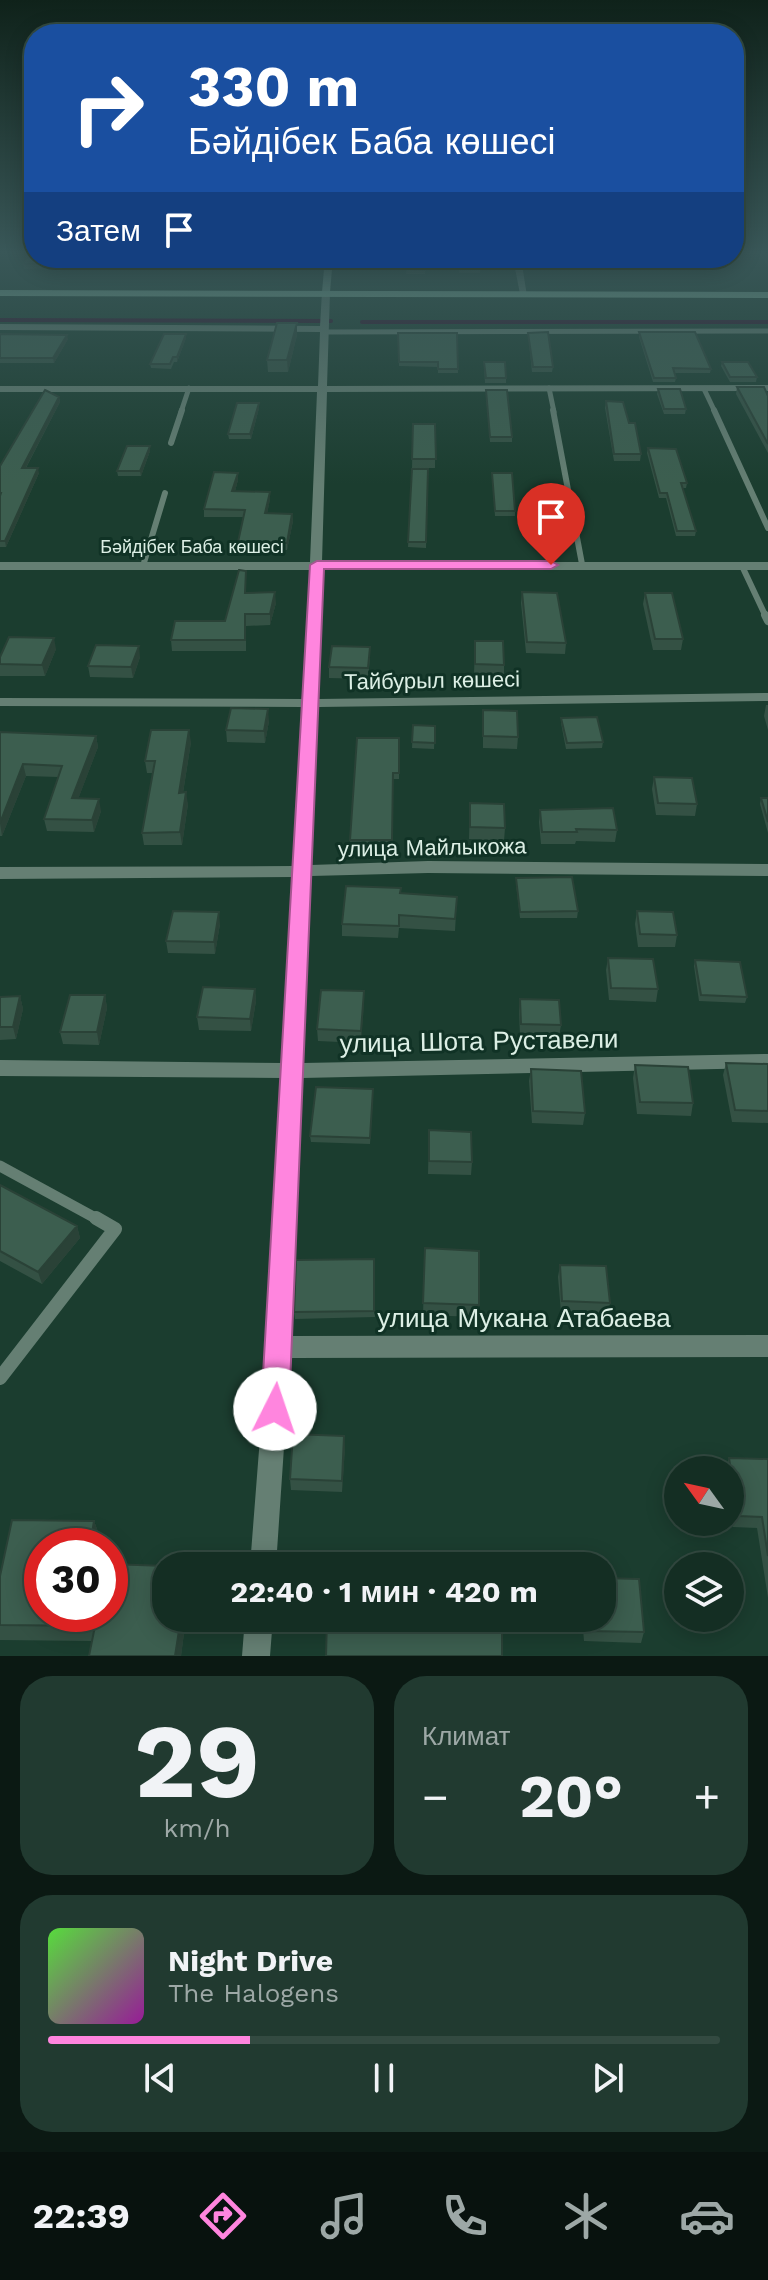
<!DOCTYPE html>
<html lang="ru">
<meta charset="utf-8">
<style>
:root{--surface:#142e23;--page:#213a30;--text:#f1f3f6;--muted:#9da8a6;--line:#334a41;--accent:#ff85de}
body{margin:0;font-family:"Work Sans",sans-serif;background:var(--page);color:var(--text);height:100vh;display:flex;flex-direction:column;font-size:30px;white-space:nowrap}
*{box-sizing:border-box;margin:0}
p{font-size:26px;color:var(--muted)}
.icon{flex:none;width:44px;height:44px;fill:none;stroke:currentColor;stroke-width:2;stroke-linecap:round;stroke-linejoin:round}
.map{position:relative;height:1656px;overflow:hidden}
.details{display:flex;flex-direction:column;gap:20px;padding:20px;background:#0b1913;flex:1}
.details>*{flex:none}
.top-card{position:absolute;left:24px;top:24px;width:720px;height:244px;border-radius:32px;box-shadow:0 4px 20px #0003,0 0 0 2px var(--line);background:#1a4fa0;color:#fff;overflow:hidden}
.needle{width:52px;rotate:303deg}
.controls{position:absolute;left:664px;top:1456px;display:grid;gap:16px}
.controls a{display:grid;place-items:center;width:80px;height:80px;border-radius:50%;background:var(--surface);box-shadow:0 4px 20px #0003,0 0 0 2px var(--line);font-size:40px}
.speed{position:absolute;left:24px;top:1528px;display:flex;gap:16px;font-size:40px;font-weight:700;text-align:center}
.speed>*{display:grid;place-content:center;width:104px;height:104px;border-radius:50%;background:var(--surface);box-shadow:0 4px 20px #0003,0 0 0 2px var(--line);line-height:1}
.speed .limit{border:12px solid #d22;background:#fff;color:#111}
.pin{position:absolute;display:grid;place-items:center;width:68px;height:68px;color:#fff;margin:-82px -34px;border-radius:50% 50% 50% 0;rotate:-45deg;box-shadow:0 0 8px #0007}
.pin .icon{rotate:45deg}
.me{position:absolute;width:88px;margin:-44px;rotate:4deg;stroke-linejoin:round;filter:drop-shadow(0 0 6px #0008)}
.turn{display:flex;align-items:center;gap:28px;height:168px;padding:0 32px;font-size:36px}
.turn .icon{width:104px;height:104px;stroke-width:2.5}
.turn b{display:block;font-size:56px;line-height:68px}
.then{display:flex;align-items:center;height:76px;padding:0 32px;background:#0003;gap:16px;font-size:30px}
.big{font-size:60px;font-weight:700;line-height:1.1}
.details .tile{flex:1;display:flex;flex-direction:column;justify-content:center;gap:12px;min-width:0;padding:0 28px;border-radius:32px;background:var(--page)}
.details .dial{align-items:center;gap:0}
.dial b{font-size:104px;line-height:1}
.song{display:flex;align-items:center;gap:24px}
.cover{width:96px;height:96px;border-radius:12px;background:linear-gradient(135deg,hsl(110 70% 55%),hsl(300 70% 35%))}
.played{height:8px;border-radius:4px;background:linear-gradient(90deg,var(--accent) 30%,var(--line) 30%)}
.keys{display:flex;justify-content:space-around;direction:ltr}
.heat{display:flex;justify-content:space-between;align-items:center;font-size:44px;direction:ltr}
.details .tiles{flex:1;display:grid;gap:20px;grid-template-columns:1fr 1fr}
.tile:last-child{grid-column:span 2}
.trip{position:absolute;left:152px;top:1552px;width:464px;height:80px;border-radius:32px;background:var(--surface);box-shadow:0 4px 20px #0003,0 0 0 2px var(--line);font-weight:700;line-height:80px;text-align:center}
.dock{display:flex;height:128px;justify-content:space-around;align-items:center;background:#08120e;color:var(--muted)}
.dock .icon{width:56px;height:56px}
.dock .active{color:var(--accent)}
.dock b{font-size:36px;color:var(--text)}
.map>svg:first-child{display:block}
</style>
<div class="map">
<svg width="768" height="1656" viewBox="0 0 768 1656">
<rect width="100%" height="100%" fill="#1b3d2f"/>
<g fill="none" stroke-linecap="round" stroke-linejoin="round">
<!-- stream -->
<path stroke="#2f0626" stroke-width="4" d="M0,320l331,1
M362,322h406"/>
<!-- lane-far4 -->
<path stroke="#657f73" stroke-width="5" d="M323,332l445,-1
M549,388l5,24
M704,389l11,23
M181,412l8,-24"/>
<!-- lane-far3 -->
<path stroke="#657f73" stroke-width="6" d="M553,410l29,154
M714,410l54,118
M171,443l11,-33
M143,566l22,-73
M742,566l24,51"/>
<!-- lane-far2 -->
<path stroke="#657f73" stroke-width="8" d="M765,615l3,6"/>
<!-- lane-far1 -->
<path stroke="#657f73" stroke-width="11" d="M0,1166l99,54"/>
<!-- lane -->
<path stroke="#657f73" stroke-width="14" d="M0,1378l115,-149 -19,-11"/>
<!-- street -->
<path fill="#657f73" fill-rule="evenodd" d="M513,258h8l6,38 -7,-2z
M326,289l4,3 -3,94 441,-1v6l-441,1 -5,170h446v8h-446l-4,129 450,-6v8l-450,6 -7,158 117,-4 340,3v12l-340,-3 -117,3 -8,187 465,-9v14l-466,10 -11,258 477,-1v22l-478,1 -14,208h-26l17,-219 16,-269 -283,-2v-16l283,3 11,-186 -294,2v-12l295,-1 9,-159 -304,-1v-8l304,1 6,-129h-310v-8h310l7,-170h-317v-6h318l2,-54 -320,-2v-6l320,2 2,-34z
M245,1618h28l-3,38h-28z"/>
<!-- secondary -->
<path fill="#7fa895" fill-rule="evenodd" d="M325,258h8l-3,34 -4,3 -4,-3z"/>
<!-- primary -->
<path fill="#92c8af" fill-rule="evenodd" d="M0,290l768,2v6l-768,-2z"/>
</g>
<!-- wall -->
<path fill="#345144" d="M758,252h10v14z
M114,258l-6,9 -84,2 -1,-5z
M166,258h104l-2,6 -74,-1 -3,6h-27l-1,-5z
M407,258l18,12v4h-19z
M458,258l23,10 -1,5h-21z
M572,258h53v2l-53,-1z
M672,258h50l3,4 -1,5h-48z
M297,323v12l-9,37h-20l-1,-12z
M639,332l72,37 -1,4h-36l2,5 -1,4h-22l-14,-45z
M398,333h59l1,40h-20v-6l-39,-1z
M528,333l25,34 -1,5h-20z
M0,334l68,5 -14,24h-54z
M186,338l-9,24h-3l-3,7 -20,-1 -1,-4z
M722,362l35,15 -1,5h-26l-9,-16z
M484,367l22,11v5h-21z
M737,387l31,9v57l-32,-59z
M658,389l28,20 -1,5h-21l-7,-20z
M486,395l26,42v5h-22z
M59,397l1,5 -34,66 13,5 -33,74h-6v-81z
M606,401l23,22 12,31 -1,7h-26l-9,-53z
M259,408l-8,31h-22l-1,-5z
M413,424h22v44h-23z
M648,448l39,35 -1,5h-3l13,43 -1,5h-19l-10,-38h-7l-12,-45z
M150,451l-9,25h-23l-1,-5z
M412,469h16l-2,79 -18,-1z
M492,473l23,38v5h-20z
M238,480l-3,11 35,8 -3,14 25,1 1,7 -6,29h-49v-8l6,-25h-40v-8z
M246,571v22l30,10 -6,22 -24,1v25h-74l-1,-11 54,-19z
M522,592l44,51 -1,11 -39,-1 -5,-50z
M645,593l38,46 -2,11h-28l-10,-46z
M475,641l29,24v11l-30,-1z
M56,649l-11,27h-45v-19z
M140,657l-7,21 -43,-1 -2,-11z
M370,658l-2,21 -39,-1v-11z
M766,705h2v25l-4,-14z
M483,710l35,27 -1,12 -34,-1z
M561,718l42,24 -1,6 -36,1 -5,-26z
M269,721l-4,22 -38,-1 -1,-12z
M413,725l22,1 -1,23 -22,-1z
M0,732l96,4 2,11 -20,52 23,12 -7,21 -47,-1 -3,-12 14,-42 -32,-1 -24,60h-2z
M399,738v41h-6l-1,67h-41l-1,-6z
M191,742l-8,51 5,11 -6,41h-38l-2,-12 11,-60h-6l-2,-12z
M654,777l43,27 -2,12 -39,-1 -4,-26z
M761,798h7v35l-8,-29z
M470,803l35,25 -1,13 -35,-2z
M540,810l77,20 -2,12 -39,-1 -1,3h-34l-2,-22z
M516,878l62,33 -1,7h-57l-4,-34z
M400,893l57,4 -2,34 -56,-3 -1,10 -56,-2v-12z
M637,911l40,24 -2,12h-37l-3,-23z
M220,924l-5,30 -47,-1 -2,-12z
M608,958l50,31 -2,13 -47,-2 -3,-30z
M695,960l52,37 -2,6 -46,-2 -5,-35z
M255,989l1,12 -5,30 -52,-1 -2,-13z
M364,991l-3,52 -43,-2 -1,-12z
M105,995l2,13 -8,37 -36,-1 -3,-12z
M20,996l3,13 -7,30 -16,1v-43z
M520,999l41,26 -2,12 -39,-1 -1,-25z
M726,1063l42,1v59l-36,-1 -9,-47z
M635,1065l58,38 -2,13 -54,-2 -4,-36z
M531,1069l54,44 -2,12 -51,-2 -3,-42z
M373,1096l-3,48 -59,-2 -1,-6z
M429,1130l43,32 -1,13 -43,-1z
M0,1185l77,41 3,12 -38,46 -42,-23z
M425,1248l54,57 -1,12 -55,-2z
M374,1259l1,58 -80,2 -1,-7z
M560,1265l50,38 -2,12 -47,-2 -3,-36z
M345,1447l-3,45 -51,-2 -1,-11z
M729,1458l39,1v139l-11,-70 -24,-1 -3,-23v-34l-5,-1z
M12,1520l82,1 6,16 -2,9h-56v68h68v-50l56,2v52h20l-5,38h-92l3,-15 -92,-1v-64z
M582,1618h20l42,14 -3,11 -57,-2z"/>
<!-- shaded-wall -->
<path fill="#2a4237" d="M110,258h4l-6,9v-5z
M297,323v12l-9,37 -1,-12z
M186,334v4l-9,24v-5z
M67,335l1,4 -14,24 -1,-5z
M59,397l1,5 -37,71 -1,-5z
M259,403v5l-8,31 -1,-5z
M150,446v5l-9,25 -1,-5z
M38,468l1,5 -33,74 -1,-6z
M238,473v7l-5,19 -1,-8z
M270,492v7l-4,22 -1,-8z
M292,514l1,7 -6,29v-7z
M275,592l1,11 -6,22v-11z
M54,638l2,11 -11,27 -3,-11z
M139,646l1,11 -7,21 -2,-11z
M268,709l1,12 -4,22 -1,-12z
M189,730l2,12 -10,63 -2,-12z
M96,736l2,11 -24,63 -2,-12z
M23,764l3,12 -24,60 -2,-13z
M186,792l2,12 -6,41 -2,-13z
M99,799l2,12 -7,21 -2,-12z
M219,912l1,12 -5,30 -1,-12z
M255,989l1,12 -5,30 -1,-12z
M364,991v13l-3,39v-12z
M105,995l2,13 -8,37 -2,-13z
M20,996l3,13 -7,30 -3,-12z
M77,1226l3,12 -38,46 -4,-12z
M344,1436l1,11 -3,45v-11z
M94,1521l6,16 -2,9h-8z
M181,1618h5l-5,38h-6z"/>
<!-- building -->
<path fill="#3c5e4f" stroke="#2a4237" stroke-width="2" d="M30,252h4v6h76l-2,4 -85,2z
M761,252h7v9z
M166,258h102l-1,1 -74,-1 -3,6h-27z
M407,258h17l1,12 -19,-1z
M459,258h19l3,10h-21z
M674,258h48l3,4 -49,1z
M277,323h20l-10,37h-20z
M548,332l5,35h-20l-5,-34z
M639,332h56l16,37 -38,-1 3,10h-22z
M398,333h59l1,36h-20v-7h-39z
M0,334l67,1 -14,23h-53z
M164,334h22l-9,23h-4l-3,7h-20z
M484,362h21l1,16h-20z
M722,362h26l9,15h-27z
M737,387h27l4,9v48z
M658,389h22l6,20h-22z
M45,390l14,7 -37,71h16l-33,73h-5v-45l1,-3h-1v-27z
M486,390h21l5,47h-22z
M606,401l17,1 6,21h6l6,31h-27z
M237,403h22l-9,31h-22z
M413,424h22l1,35h-24z
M127,446h23l-10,25h-23z
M648,448l28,1 11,34h-6l15,48h-19l-10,-38h-7z
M412,469h16l-2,73h-18z
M214,472l24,1 -6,18 38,1 -5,21 27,1 -5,29 -49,-1 7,-32 -41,-1z
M492,473h20l3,38h-20z
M239,570l7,1 -1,22 30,-1 -5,22h-25v26h-74l4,-19h50z
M522,592l35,1 9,50 -39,-1z
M645,593h27l11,46h-28z
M9,637l45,1 -12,27 -42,-1v-7z
M475,641h28l1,24 -29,-1z
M96,645l43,1 -8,21 -43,-1z
M332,646l38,1 -2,21 -39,-1z
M231,708l37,1 -4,22 -38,-1z
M483,710l34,1 1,26 -35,-1z
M597,717l6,25 -36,1 -6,-25z
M413,725l22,1v17l-23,-1z
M151,730h38l-10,63 7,-1 -6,40 -38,1 13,-72h-10z
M0,732l96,4 -24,62 27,1 -7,21 -48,-1 18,-53 -39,-2 -23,59z
M357,738h42v35h-6l-1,67h-42z
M654,777l38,1 5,26 -39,-1z
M761,798h7v24z
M470,803l34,1 1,24 -35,-1z
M613,808l4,22 -41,-1 1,3h-35l-2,-22z
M572,877l6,34 -58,1 -4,-34z
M346,886l55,2 -1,5 57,4 -2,22 -56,-4v11l-57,-2z
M173,911l46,1 -5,30 -48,-1z
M637,911l36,1 4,23 -37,-1z
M608,958l45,1 5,30 -47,-1z
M695,960l45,2 7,35 -46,-2z
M203,987l52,2 -5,30 -53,-2z
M321,990l43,1 -3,40 -44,-2z
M70,995h35l-8,37h-37z
M20,996l-7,31h-13v-30z
M520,999l39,1 2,25 -40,-1z
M726,1063l42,1v47l-33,-1z
M635,1065l53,2 5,36 -53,-1z
M531,1069l50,2 4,42 -52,-2z
M316,1087l57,2 -3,49 -60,-2z
M429,1130l42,2 1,30 -43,-1z
M0,1185l77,41 -39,46 -38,-21z
M425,1248l54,3v54l-56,-2z
M374,1259v52l-80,1 2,-52z
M560,1265l46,1 4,37 -48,-2z
M293,1434l51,2 -2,45 -52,-2z
M729,1458l39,1v97l-6,-39 -24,-1z
M12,1520l82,1 -4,25h-48v68h68v-50l56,2v52h15l-6,38h-86l6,-30 -95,-1v-49z
M602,1578l37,1 5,53 -57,-1 -1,-13h16z
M327,1618h175v38h-176z"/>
<!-- sky -->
<linearGradient id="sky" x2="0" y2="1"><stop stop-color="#0f221a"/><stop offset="0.52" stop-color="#395758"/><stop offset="1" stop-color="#395758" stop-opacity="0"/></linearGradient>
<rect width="768" height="484" fill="url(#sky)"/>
<!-- route -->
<path fill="#ff85de" stroke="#a65690" stroke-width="2" d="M317,561h234l7,4 -7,4h-227l-35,840 -4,10 -10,4 -10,-4 -4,-10 49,-844z"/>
<g text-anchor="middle" stroke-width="6" stroke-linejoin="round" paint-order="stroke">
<!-- far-street labels -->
<g font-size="18" fill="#dcefe5" stroke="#103225">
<text x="192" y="553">Бәйдібек Баба көшесі</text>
</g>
<!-- street labels -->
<g font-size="22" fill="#dcefe5" stroke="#103225">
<text transform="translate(432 680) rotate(-1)" y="8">Тайбурыл көшесі</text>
<text transform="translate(432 847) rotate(-1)" y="8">улица Майлыкожа</text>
</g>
<!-- near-street labels -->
<g font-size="26" fill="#dcefe5" stroke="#103225">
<text transform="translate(479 1041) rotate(-1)" y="9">улица Шота Руставели</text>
<text x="524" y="1327">улица Мукана Атабаева</text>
</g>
</g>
</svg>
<div class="controls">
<a><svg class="needle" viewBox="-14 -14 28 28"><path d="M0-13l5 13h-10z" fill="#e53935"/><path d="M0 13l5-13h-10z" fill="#9da8a6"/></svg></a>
<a><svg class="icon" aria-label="layers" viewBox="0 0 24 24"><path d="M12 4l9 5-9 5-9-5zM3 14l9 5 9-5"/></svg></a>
</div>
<div class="speed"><div class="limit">30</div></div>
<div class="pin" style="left:551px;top:565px;background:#d93025"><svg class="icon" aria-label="arrive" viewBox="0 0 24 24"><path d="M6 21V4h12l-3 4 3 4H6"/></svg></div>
<svg class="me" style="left:275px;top:1409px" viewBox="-20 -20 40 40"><circle r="19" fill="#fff"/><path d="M0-13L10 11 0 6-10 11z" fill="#ff85de"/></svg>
<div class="trip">22:40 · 1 мин · 420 m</div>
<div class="top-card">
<div class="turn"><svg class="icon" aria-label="right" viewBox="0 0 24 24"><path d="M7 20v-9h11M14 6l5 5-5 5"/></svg><div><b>330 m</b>Бәйдібек Баба көшесі</div></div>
<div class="then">Затем<svg class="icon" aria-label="arrive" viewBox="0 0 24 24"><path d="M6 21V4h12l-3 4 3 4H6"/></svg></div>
</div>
</div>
<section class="details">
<div class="tiles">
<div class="tile dial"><b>29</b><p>km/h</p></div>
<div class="tile"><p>Климат</p>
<div class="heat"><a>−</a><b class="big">20°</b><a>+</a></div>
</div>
<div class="tile">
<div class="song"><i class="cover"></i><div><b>Night Drive</b><p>The Halogens</p></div></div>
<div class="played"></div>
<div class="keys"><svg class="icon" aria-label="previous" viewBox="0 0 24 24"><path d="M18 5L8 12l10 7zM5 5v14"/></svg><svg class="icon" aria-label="pause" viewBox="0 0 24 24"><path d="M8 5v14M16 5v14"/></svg><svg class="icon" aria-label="next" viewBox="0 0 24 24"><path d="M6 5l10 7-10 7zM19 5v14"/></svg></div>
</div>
</div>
</section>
<nav class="dock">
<b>22:39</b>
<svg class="icon active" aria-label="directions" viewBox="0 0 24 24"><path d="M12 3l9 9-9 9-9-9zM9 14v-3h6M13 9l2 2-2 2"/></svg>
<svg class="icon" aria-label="music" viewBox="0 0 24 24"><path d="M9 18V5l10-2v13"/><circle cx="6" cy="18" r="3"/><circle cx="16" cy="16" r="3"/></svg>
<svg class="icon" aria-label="phone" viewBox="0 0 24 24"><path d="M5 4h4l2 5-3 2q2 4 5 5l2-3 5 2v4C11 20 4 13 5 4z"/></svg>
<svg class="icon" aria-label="climate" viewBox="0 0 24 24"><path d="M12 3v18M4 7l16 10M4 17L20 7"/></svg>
<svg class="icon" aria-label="car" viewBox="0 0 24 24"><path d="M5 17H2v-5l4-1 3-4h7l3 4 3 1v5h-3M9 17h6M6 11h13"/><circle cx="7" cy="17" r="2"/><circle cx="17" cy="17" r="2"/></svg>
</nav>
